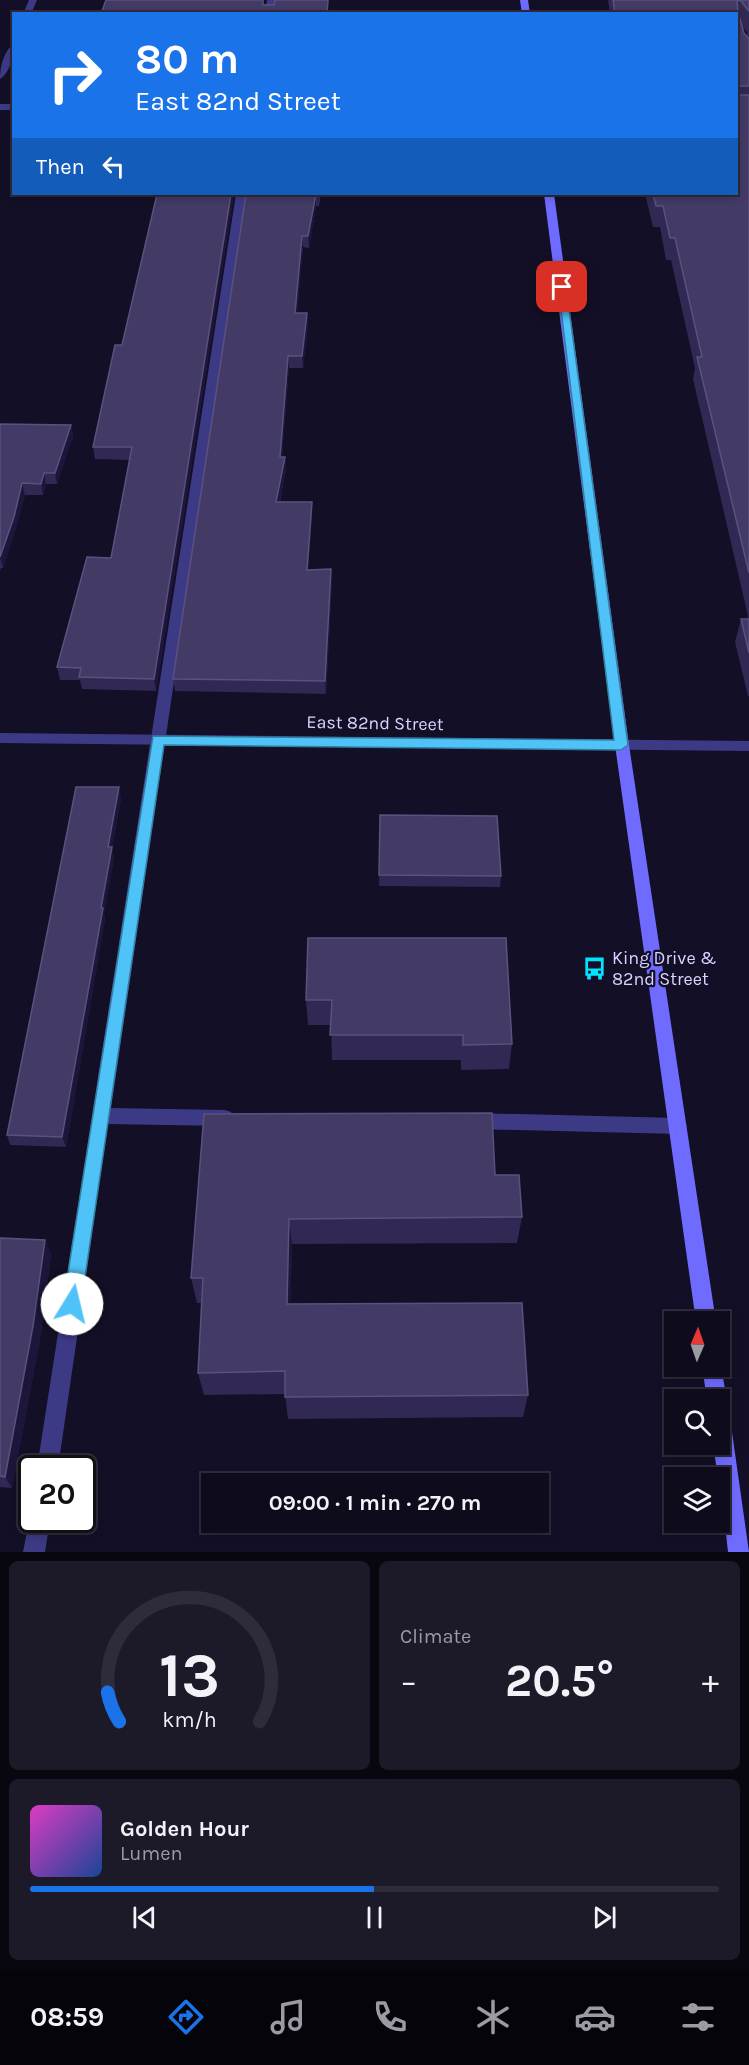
<!DOCTYPE html>
<meta charset="utf-8">
<style>
:root{--surface:#0e0b1c;--page:#1c1929;--text:#f1f3f6;--muted:#9b9ba3;--line:#2e2b3b;--accent:#1a73e8}
body{margin:0;font-family:Karla,sans-serif;background:var(--page);color:var(--text);height:100vh;display:flex;flex-direction:column;font-size:22px;white-space:nowrap}
*{box-sizing:border-box;margin:0}
p{font-size:20px;color:var(--muted)}
.icon{flex:none;width:33px;height:33px;fill:none;stroke:currentColor;stroke-width:2;stroke-linecap:round;stroke-linejoin:round}
.map{position:relative;height:1552px;overflow:hidden}
.details{display:flex;flex-direction:column;gap:9px;padding:9px;background:#08060f;flex:1}
.details>*{flex:none}
.hud{position:absolute;left:12px;top:12px;width:726px;height:183px;border-radius:0px;box-shadow:0 3px 9px #0003,0 0 0 2px var(--line);background:#1a73e8;color:#fff;overflow:hidden}
.needle{width:39px;rotate:2deg}
.controls{position:absolute;left:664px;top:1311px;display:grid;gap:12px}
.controls a{display:grid;place-items:center;width:66px;height:66px;border-radius:0px;background:var(--surface);box-shadow:0 3px 9px #0003,0 0 0 2px var(--line);font-size:30px}
.speed{position:absolute;left:18px;top:1455px;display:flex;gap:12px;font-size:30px;font-weight:700;text-align:center}
.speed>*{display:grid;place-content:center;width:78px;height:78px;border-radius:50%;background:var(--surface);box-shadow:0 3px 9px #0003,0 0 0 2px var(--line);line-height:1}
.speed .limit{border:3px solid #111;border-radius:9px;background:#fff;color:#111}
.pin{position:absolute;display:grid;place-items:center;width:51px;height:51px;color:#fff;margin:-26px;border-radius:12px;box-shadow:0 3px 9px #0006}
.me{position:absolute;width:66px;margin:-33px;rotate:9deg;stroke-linejoin:round;filter:drop-shadow(0 0 4px #0008)}
.turn{display:flex;align-items:center;gap:21px;height:126px;padding:0 24px;font-size:27px}
.turn .icon{width:78px;height:78px;stroke-width:2.5}
.turn b{display:block;font-size:42px;line-height:51px}
.then{display:flex;align-items:center;height:57px;padding:0 24px;background:#0003;gap:12px;font-size:22px}
.big{font-size:45px;font-weight:700;line-height:1.1}
.details .widget{flex:1;display:flex;flex-direction:column;justify-content:center;gap:9px;min-width:0;padding:0 21px;border-radius:9px;background:var(--page)}
.details .dial{align-items:center;gap:0}
.dial svg{height:156px;overflow:visible;fill:none;stroke:var(--line);stroke-width:7;stroke-linecap:round;text-anchor:middle}
.dial text{fill:var(--text);stroke:none}
.song{display:flex;align-items:center;gap:18px}
.cover{width:72px;height:72px;border-radius:9px;background:linear-gradient(135deg,hsl(310 70% 55%),hsl(220 70% 35%))}
.played{height:6px;border-radius:3px;background:linear-gradient(90deg,var(--accent) 50%,var(--line) 50%)}
.keys{display:flex;justify-content:space-around;direction:ltr}
.heat{display:flex;justify-content:space-between;align-items:center;font-size:33px;direction:ltr}
.details .tiles{flex:1;display:grid;gap:9px;grid-template-columns:1fr 1fr}
.widget:last-child{grid-column:span 2}
.trip{position:absolute;left:201px;top:1473px;width:348px;height:60px;border-radius:0px;background:var(--surface);box-shadow:0 3px 9px #0003,0 0 0 2px var(--line);font-weight:700;line-height:60px;text-align:center}
.dock{display:flex;height:96px;justify-content:space-around;align-items:center;background:#06040b;color:var(--muted)}
.dock .icon{width:42px;height:42px}
.dock .on{color:var(--accent)}
.dock b{font-size:27px;color:var(--text)}
.map>svg:first-child{display:block}
</style>
<div class="map">
<svg width="749" height="1552" viewBox="0 0 749 1552">
<rect width="100%" height="100%" fill="#130f26"/>
<g fill="none" stroke-linecap="round" stroke-linejoin="round">
<!-- lane -->
<path fill="#3d3a85" fill-rule="evenodd" d="M267,0h8l-2,14h-8z
M236,194h10l-135,914 114,2 6,2 3,6 -3,6 -6,2 -117,-2 -50,344h-21z
M474,1113l204,5 6,2 3,6 -3,6 -6,2 -204,-5 -6,-2 -3,-6 3,-6z
M31,1512l1,8h18l-5,32h-22z"/>
<!-- street -->
<path fill="#3d3a85" fill-rule="evenodd" d="M29,0h8l-6,14h-8z
M14,43c0,11 -3,29 -14,36 0,-13 4,-28 14,-36z
M0,104h14v6h-14z
M0,733l749,8v10l-749,-8z"/>
<!-- secondary -->
<path fill="#6f6bff" fill-rule="evenodd" d="M520,0h8l2,14h-8z
M544,194h10l75,551 87,577h-20l-81,-577z
M720,1361l7,39 -5,8 5,3 3,7 19,134h-21l-8,-74h-2l-5,-34h7v-44h-13l-5,-34h18z"/>
</g>
<!-- wall -->
<path fill="#312854" fill-rule="evenodd" d="M608,0h141v696h-1l-13,-54 6,-23h6l1,-3 -55,-237 2,-11 -24,-108h-5l-6,-33h-7l-8,-33h91v-180h-126zM742,26l5,6v5l-3,-4z
M234,194l-78,497 -74,-2 -2,-9h-20l-3,-13 54,-109 18,-98 -34,-1 -2,-12 29,-102z
M246,194h75l-2,12h-3l-7,42 -6,-1 -6,66h10l1,12 -5,43h-14l-7,89h3l1,12 -6,33h32v13l-4,55 23,-1 1,12 -6,113 -151,-3 -2,-12z
M0,424l71,1 2,11 -16,48h-11l-3,11h-18l-9,33 -13,40h-2l-1,4z
M121,798l-9,51 2,9 -10,55 1,6 -39,228 -56,-2 -3,-10z
M380,815l121,61 -1,11 -121,-1z
M506,938l6,106 -3,25 -48,1v-10h-129l-1,-35h-23l-2,-25z
M204,1114l291,61 27,42 -5,26 -225,1 -2,60 238,91 -5,22 -235,2 -3,-25 -81,1 -6,-22 3,-70h-4l-6,-25z
M0,1238l45,2 6,15 -11,84 -28,149 -12,-1z"/>
<!-- shaded-wall -->
<path fill="#1d163a" d="M231,194h4h-1l-78,497 -2,-12z
M316,194v12l-7,42 -1,-12z
M302,236l1,11 -7,78 -1,-12z
M307,313l1,12 -5,43 -1,-12z
M288,356l1,12 -8,101 -1,-12z
M71,425l2,11 -16,48 -2,-11z
M285,457l1,12 -9,45 -1,-12z
M44,473l2,11 -3,11 -2,-11z
M22,483l3,12 -9,33 -13,40 -3,-11z
M312,502v13l-5,67v-12z
M331,569l1,12 -6,113 -1,-13z
M119,787l2,11 -9,51 2,9 -10,55 1,6 -39,228 -4,-10 39,-229 7,-61z
M289,1219l3,25 -2,84 -3,-24z
M45,1240l6,15 -11,84 -28,149 -7,-11z"/>
<!-- building -->
<path fill="#433a66" stroke="#5a527e" stroke-width="1.5" d="M106,0h157v5h11l1,-5h53l-1,14h-184l-9,-3 -1,3h-32z
M613,0h126l-2,2 1,10 6,21 5,6v47h-11v9h11v478l-52,-216h5l-27,-119h-5l-7,-32h-7l-3,-12h83v-180h-121z
M740,0h9v11z
M157,194h74l-77,485 -75,-2 2,-9 -24,-1 30,-110 24,1 21,-111h-39l22,-102h7z
M246,194h73h-3l-8,42h-6l-7,77h12l-5,43h-14l-8,101h5l-9,45h36l-5,68 24,-1 -6,112 -152,-2z
M0,424l71,1 -16,48h-11l-3,11 -19,-1 -8,34 -14,40z
M741,619h8v34z
M76,787h43l-11,60h4l-11,61h2l-41,229 -55,-2z
M380,815l117,1 4,60 -122,-1z
M308,938h198l6,106 -49,1v-10h-133l2,-35h-26z
M492,1113l3,62h24l3,42 -233,2 -2,85 235,-1 6,92 -243,2v-26l-87,2 5,-95h-12l13,-164z
M0,1238l45,2 -12,86 -28,151 -5,-1z"/>
<!-- route -->
<path fill="#4fc3f7" stroke="#337fa1" stroke-width="1.5" d="M558,285l8,2 62,458 -7,5 -457,-5 -83,559 -3,6 -6,3 -7,-3 -2,-6 90,-568 461,4z"/>
<!-- icons -->
<defs>
<symbol id="bus-bare" viewBox="-9 -9 18 18"><path d="M-5-6H5V4H4V6H2V4H-2V6H-4V4H-5ZM-3.5-4V0h7V-4ZM-3.5 1.2v1.5H-2V1.2ZM2 1.2v1.5H3.5V1.2Z" fill="#00e5ff" stroke="#130f26" stroke-width="2.5" paint-order="stroke"/></symbol>
</defs>
<g fill-rule="evenodd">
<use href="#bus-bare" x="578" y="952" width="33" height="33"/>
</g>
<g text-anchor="middle" stroke-width="4.5" stroke-linejoin="round" paint-order="stroke">
<!-- street labels -->
<g font-size="18" fill="#d9d4ff" stroke="#130f26">
<text transform="translate(375 723) rotate(1)" y="6">East 82nd Street</text>
</g>
<!-- poi labels -->
<g font-size="18" fill="#d9d4ff" stroke="#130f26" text-anchor="start">
<text x="612" y="964">King Drive &amp;<tspan x="612" dy="21">82nd Street</tspan></text>
</g>
</g>
</svg>
<div class="controls">
<a><svg class="needle" viewBox="-14 -14 28 28"><path d="M0-13l5 13h-10z" fill="#e53935"/><path d="M0 13l5-13h-10z" fill="#9b9ba3"/></svg></a>
<a><svg class="icon" aria-label="search" viewBox="0 0 24 24"><circle cx="10" cy="10" r="6"/><path d="M15 15l6 6"/></svg></a>
<a><svg class="icon" aria-label="layers" viewBox="0 0 24 24"><path d="M12 4l9 5-9 5-9-5zM3 14l9 5 9-5"/></svg></a>
</div>
<div class="speed"><div class="limit">20</div></div>
<div class="pin" style="left:562px;top:287px;background:#d93025"><svg class="icon" aria-label="arrive" viewBox="0 0 24 24"><path d="M6 21V4h12l-3 4 3 4H6"/></svg></div>
<svg class="me" style="left:72px;top:1304px" viewBox="-20 -20 40 40"><circle r="19" fill="#fff"/><path d="M0-13L10 11 0 6-10 11z" fill="#4fc3f7"/></svg>
<div class="trip">09:00 · 1 min · 270 m</div>
<div class="hud">
<div class="turn"><svg class="icon" aria-label="right" viewBox="0 0 24 24"><path d="M7 20v-9h11M14 6l5 5-5 5"/></svg><div><b>80 m</b>East 82nd Street</div></div>
<div class="then">Then<svg class="icon" aria-label="left" viewBox="0 0 24 24"><path d="M17 20v-9H6M10 6l-5 5 5 5"/></svg></div>
</div>
</div>
<section class="details">
<div class="tiles">
<div class="widget dial"><svg viewBox="0 0 100 80">
<path d="M14 69A42 42 0 1 1 86 69"/>
<path d="M14 69A42 42 0 0 1 8 54" stroke="#1a73e8"/>
<text x="50" y="56" font-size="32" font-weight="700">13</text>
<text x="50" y="72" font-size="11">km/h</text>
</svg></div>
<div class="widget"><p>Climate</p>
<div class="heat"><a>−</a><b class="big">20.5°</b><a>+</a></div>
</div>
<div class="widget">
<div class="song"><i class="cover"></i><div><b>Golden Hour</b><p>Lumen</p></div></div>
<div class="played"></div>
<div class="keys"><svg class="icon" aria-label="previous" viewBox="0 0 24 24"><path d="M18 5L8 12l10 7zM5 5v14"/></svg><svg class="icon" aria-label="pause" viewBox="0 0 24 24"><path d="M8 5v14M16 5v14"/></svg><svg class="icon" aria-label="next" viewBox="0 0 24 24"><path d="M6 5l10 7-10 7zM19 5v14"/></svg></div>
</div>
</div>
</section>
<nav class="dock">
<b>08:59</b>
<svg class="icon on" aria-label="directions" viewBox="0 0 24 24"><path d="M12 3l9 9-9 9-9-9zM9 14v-3h6M13 9l2 2-2 2"/></svg>
<svg class="icon" aria-label="music" viewBox="0 0 24 24"><path d="M9 18V5l10-2v13"/><circle cx="6" cy="18" r="3"/><circle cx="16" cy="16" r="3"/></svg>
<svg class="icon" aria-label="phone" viewBox="0 0 24 24"><path d="M5 4h4l2 5-3 2q2 4 5 5l2-3 5 2v4C11 20 4 13 5 4z"/></svg>
<svg class="icon" aria-label="climate" viewBox="0 0 24 24"><path d="M12 3v18M4 7l16 10M4 17L20 7"/></svg>
<svg class="icon" aria-label="car" viewBox="0 0 24 24"><path d="M5 17H2v-5l4-1 3-4h7l3 4 3 1v5h-3M9 17h6M6 11h13"/><circle cx="7" cy="17" r="2"/><circle cx="17" cy="17" r="2"/></svg>
<svg class="icon" aria-label="filters" viewBox="0 0 24 24"><path d="M4 7h16M4 17h16"/><circle cx="9" cy="7" r="2"/><circle cx="15" cy="17" r="2"/></svg>
</nav>
